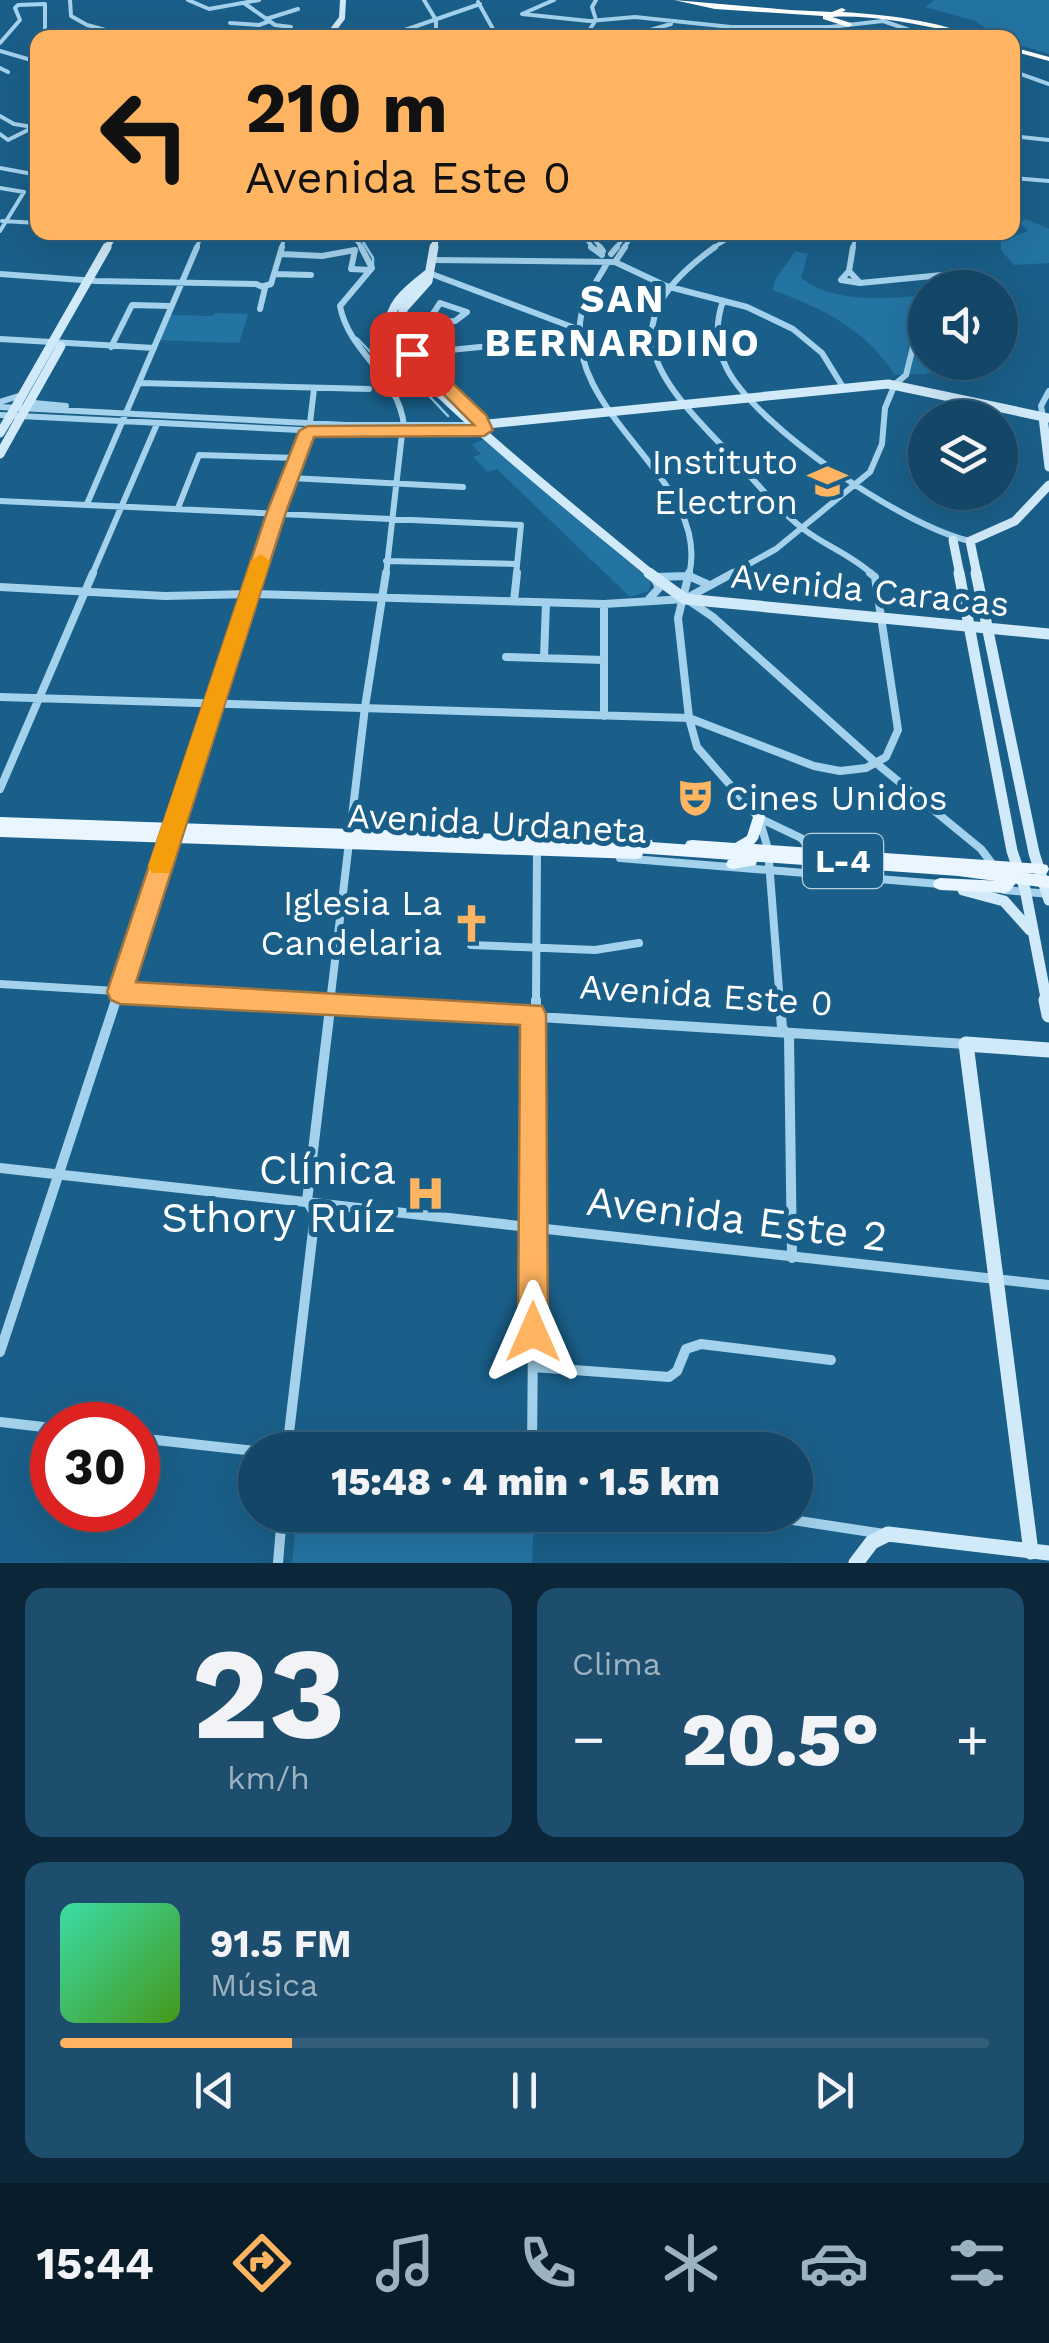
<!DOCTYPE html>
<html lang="es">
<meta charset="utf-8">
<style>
:root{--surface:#144767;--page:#1d4e6d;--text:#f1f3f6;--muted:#9db2c0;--line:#335f7b;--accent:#feb460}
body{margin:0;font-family:"Work Sans",sans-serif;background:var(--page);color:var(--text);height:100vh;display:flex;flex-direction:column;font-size:38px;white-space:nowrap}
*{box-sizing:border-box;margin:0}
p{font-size:32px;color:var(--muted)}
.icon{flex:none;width:55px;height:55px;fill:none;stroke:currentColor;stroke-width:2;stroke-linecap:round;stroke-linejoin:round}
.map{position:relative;height:1563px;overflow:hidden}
.panel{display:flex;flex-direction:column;gap:25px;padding:25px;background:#0b2739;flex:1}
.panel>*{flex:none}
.hud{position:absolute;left:30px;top:30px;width:990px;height:210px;border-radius:20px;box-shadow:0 10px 40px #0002,0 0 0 2px var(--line);background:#feb460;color:#111;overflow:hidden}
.controls{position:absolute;left:908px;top:270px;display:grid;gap:20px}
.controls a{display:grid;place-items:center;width:110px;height:110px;border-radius:50%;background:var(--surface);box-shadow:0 10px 40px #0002,0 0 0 2px var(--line);font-size:50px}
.speed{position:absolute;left:30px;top:1402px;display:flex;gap:20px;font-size:50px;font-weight:700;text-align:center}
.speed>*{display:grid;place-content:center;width:130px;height:130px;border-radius:50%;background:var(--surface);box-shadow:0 10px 40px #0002,0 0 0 2px var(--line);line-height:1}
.speed .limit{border:15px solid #d22;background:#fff;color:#111}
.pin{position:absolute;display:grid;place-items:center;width:85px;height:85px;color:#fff;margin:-42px;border-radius:20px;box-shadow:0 5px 15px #0006}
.me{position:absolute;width:110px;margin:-55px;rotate:0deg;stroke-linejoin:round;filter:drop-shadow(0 0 8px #0008)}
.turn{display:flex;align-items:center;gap:35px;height:210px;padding:0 50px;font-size:45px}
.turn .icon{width:130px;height:130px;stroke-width:2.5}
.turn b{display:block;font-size:70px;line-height:85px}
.big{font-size:75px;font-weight:800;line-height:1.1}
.panel .tile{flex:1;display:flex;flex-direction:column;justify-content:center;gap:15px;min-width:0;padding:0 35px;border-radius:20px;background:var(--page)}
.panel .dial{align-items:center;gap:0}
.dial b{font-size:130px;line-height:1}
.song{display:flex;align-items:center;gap:30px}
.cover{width:120px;height:120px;border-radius:15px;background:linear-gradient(135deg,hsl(160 70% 55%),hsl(100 70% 35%))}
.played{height:10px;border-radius:5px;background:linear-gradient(90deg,var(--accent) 25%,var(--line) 25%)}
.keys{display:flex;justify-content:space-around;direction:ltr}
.heat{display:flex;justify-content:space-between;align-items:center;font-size:55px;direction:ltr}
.panel .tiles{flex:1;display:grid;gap:25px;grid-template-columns:1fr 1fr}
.tile:last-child{grid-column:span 2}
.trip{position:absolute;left:238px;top:1432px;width:575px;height:100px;border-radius:50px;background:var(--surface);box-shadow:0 10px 40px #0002,0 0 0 2px var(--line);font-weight:800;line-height:100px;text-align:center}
.menu{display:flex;height:160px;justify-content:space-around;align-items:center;background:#081c29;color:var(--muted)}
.menu .icon{width:70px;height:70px}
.menu .active{color:var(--accent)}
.menu b{font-size:45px;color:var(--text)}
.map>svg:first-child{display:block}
</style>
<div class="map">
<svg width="1049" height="1563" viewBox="0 0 1049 1563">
<rect width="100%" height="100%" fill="#1a5f89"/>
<!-- green -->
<path fill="#2374a3" d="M935,0h114v54l-36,-11 -1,-5 -13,-1 -24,-16 -50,-14z
M1026,219l23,10v34l-35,2 -13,-15v-9l27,-10 -8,-8z
M795,251l13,3 -7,24c35,26 84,21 124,17v67l23,1 -22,11 -31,1c-31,-47 -71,-66 -122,-85l2,-10z
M215,313l33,1 -9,29 -82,-3 9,-25 47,1z
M484,439l167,142 -2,10 -19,6 -133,-128 -9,3 -15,-15 8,-3 -9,-9z
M297,1515h237l-2,48h-240z"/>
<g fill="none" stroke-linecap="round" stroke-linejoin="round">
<!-- stream -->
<path stroke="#97d0ef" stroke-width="2.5" d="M357,232l16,26v11
M357,338l25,26 35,19 31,33"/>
<!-- street-far3 -->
<path stroke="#a4d2ed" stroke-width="4" d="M70,0l1,16 16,9 48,13
M188,0l21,9 50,-9
M424,0l12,20v18
M554,0l-32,14 67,7 46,-4 96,10h99l53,-6 50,17
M596,0l-4,7 4,13
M478,2l20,36
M244,3l31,22 16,2
M18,5l27,-1v34
M266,19l32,-10
M230,23l29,2 11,-4
M497,35l20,3
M71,38l14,-8 34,7
M177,38l21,-5 1,5
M382,38l98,-34
M584,38l12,-18
M623,38l48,-14
M0,43l20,-23 -5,-12 3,-3
M0,51l38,11
M0,68l8,4
M1012,71l37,13
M1012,77l7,59
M0,116l14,8 19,3
M0,134l8,6 20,-10 10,1
M1012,136l37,4
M0,168l38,7
M1012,178l37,3
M0,188l24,4 -24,39
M2,221l36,2
M224,232l61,4 -4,13
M350,232l13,17
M581,232l13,17
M588,232l14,17
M196,249l7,-17
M615,249l13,-17
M623,249l12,-17
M711,249l28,-17
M853,249l3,-17"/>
<!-- street-far2 -->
<path stroke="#a4d2ed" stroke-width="6" d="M361,247l11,21 -32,38c9,48 59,69 64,120
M591,247l11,8
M600,247l3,4
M715,247c-107,76 -61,129 12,204 25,26 47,55 75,77 23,18 50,27 71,47
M853,247l-4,24 11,12 82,-8
M281,254l41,2 33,-6 -4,19 19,1
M611,254l6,-7
M431,260l184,2 51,24 81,21 46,22 29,24 21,34
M615,262l10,-15
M607,263c-8,15 -21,32 -25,48 -24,103 131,167 107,264
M849,271l-8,9 19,3
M429,273l151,57
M0,274l96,7 160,3 9,4 -5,21
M274,274l37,1
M264,286l7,-2 11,-37
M723,301c-8,23 -7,46 4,68 31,59 178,158 243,172
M440,303l27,9 -12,9 -28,2z
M399,325l28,-2
M0,339l154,9
M111,347l21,-42 38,1
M400,355l179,-18
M140,383l229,6
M32,396l2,7 32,3
M0,402l22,-7
M0,407l346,18h128
M0,415l360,18 120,-2
M1043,417l-2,-11 8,-15
M291,478l172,9
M0,501l521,24 -5,50
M87,504l110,-257
M178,508l21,-53 99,3
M386,561l131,3
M92,575l65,-151
M255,575l55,-152 4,-34
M386,575l16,-141
M729,575l47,-26 94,-77 12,-28 3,-36 10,-24 11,-9 8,-32"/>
<!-- street-far1 -->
<path stroke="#a4d2ed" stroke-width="8" d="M689,573l-11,45 11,100 8,29 62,71 9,31 12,154
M0,587l165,9 85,-2 354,10 81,-5 48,-26
M649,599l10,-11 -5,-11 35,-1 20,9
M688,600l25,17 163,146 105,86 12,16
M514,601l3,-28
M604,604v112
M506,657l98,3
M544,658l2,-55
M0,697l689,21 125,48 26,5 26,-3 20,-11 12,-27 -23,-153 -5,-4
M0,789l93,-216
M759,818l42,20 13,15
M620,858l320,26
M1004,890l45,4
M471,945l124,5 44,-7
M0,984l315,19
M115,1003l141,-430
M330,1003l35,-296 21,-134
M536,1003l1,-153"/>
<!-- street -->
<path stroke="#a4d2ed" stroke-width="10" d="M269,1000l697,44
M780,1000l2,28 7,8 3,222
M0,1168l1049,117
M0,1352l116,-352
M533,1367l136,10 8,-6 9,-22 15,-5 130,16
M0,1422l52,6
M138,1438l117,13
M287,1450l28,-236 -8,-13 24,-201
M532,1450l4,-450
M760,1515l124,19
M278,1563l4,-48"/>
<!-- secondary-far3 -->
<path stroke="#d1eaf9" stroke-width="6" d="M327,38l15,-20 1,-18
M106,249l10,-17
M434,249l3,-17"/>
<!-- secondary-far2 -->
<path stroke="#d1eaf9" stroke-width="9" d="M434,247l-6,34 -25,28 -2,28 83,91
M429,273c-19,15 -44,32 -39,60 6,37 221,207 262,242
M19,401l88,-154
M30,401l31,-55
M1043,417l6,50
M478,425l410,-41 161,34
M0,433l8,-13
M0,454l19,-34
M953,540l7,35
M977,575l-7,-34 45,-20 34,-36"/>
<!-- secondary-far1 -->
<path stroke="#d1eaf9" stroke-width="11" d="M649,573l36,26 364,35
M959,573l53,278 13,38 22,114
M976,573l58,280 15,47
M963,890l41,11 26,29"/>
<!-- secondary -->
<path stroke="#d1eaf9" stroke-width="15" d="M1046,1000l3,15
M1031,1552l-65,-508 83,6
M856,1563l16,-21 16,-8 161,19"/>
<!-- primary -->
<path fill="#eaf6ff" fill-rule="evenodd" d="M759,813l5,1 1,4 -7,21 -4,5 288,20 5,1 2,4 -2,4 -5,1 -29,-2 5,8 -8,11 -5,2 -65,-3 -5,-2 -2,-4 2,-4 5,-2 62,3 2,-2 -5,-8 -241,-16 -2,10 -23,4 -5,-1 -2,-4 2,-4 17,-4 -3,-2 -50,-4 -5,-1 -2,-4 2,-4 5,-1 43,3 12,-7 7,-22z
M0,817l647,22 5,1 1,4 -1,4 -15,1 4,1 2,4 -2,4 -5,1 -636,-22z"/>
<!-- highway -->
<path fill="#fff" fill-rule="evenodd" d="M674,0l116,10 42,2 10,-4 4,2 -4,2c46,3 94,8 136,26 -17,0 -31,-8 -48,-11 -32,-6 -65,-12 -98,-10l19,6 1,2 -4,2 -25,-8v-3l-108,-7z
M1012,47l37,10v4l-37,-10z"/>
<!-- secondary-bridge -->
<path stroke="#d1eaf9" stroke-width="9" d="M8,420l11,-19
M19,420l11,-19"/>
<!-- primary-bridge -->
<path stroke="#eaf6ff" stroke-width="12" d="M636,847l323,23 90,12"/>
</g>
<!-- route -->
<path fill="#feb460" stroke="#a5753e" stroke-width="2.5" d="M407,350h11l68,65 7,15 -9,6 -170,1 -28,75 -150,470 406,24 4,8 2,318 -4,11 -11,4 -11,-4 -4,-11 2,-307 -400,-21 -9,-4 -4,-8 160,-480 32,-81 9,-5 166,-1 -67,-68z"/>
<!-- slow -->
<path fill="#f59e0b" d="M261,554l9,7 -98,305 -3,7h-17l-4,-7 103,-305z"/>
<!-- icons -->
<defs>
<symbol id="university-bare" viewBox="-9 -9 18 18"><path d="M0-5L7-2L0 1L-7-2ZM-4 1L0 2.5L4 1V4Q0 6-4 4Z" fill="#feb460" stroke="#1a5f89" stroke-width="2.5" paint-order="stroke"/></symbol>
<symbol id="theatre-bare" viewBox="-9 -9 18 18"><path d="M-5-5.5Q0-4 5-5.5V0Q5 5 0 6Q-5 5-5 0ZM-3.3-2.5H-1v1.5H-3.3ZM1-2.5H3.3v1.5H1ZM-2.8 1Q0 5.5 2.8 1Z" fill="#feb460" stroke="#1a5f89" stroke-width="2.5" paint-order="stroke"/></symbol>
<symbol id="church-bare" viewBox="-9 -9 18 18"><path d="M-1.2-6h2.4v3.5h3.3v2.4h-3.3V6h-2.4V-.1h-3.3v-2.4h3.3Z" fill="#feb460" stroke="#1a5f89" stroke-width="2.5" paint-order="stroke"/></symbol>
<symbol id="hospital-bare" viewBox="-9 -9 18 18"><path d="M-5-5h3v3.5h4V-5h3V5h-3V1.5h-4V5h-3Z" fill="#feb460" stroke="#1a5f89" stroke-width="2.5" paint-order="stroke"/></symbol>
</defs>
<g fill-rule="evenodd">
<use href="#university-bare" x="800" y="454" width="55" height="55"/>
<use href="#theatre-bare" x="668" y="770" width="55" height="55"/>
<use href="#church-bare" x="444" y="896" width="55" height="55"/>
<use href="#hospital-bare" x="398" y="1166" width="55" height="55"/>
</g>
<g text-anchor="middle" stroke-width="10" stroke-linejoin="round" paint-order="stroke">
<!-- shield labels -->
<rect fill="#1a5f89" stroke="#bacfdc" stroke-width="2.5" x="803" y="834" width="80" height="54" rx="8"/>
<g font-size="32" font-weight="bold" fill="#fff">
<text x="843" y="872">L-4</text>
</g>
<!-- poi labels -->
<g font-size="35" fill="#fff" stroke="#1a5f89" text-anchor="end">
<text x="798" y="474">Instituto<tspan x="798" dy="40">Electron</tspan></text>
<text x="725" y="810" text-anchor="start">Cines Unidos</text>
<text x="442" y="915">Iglesia La<tspan x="442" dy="40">Candelaria</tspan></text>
</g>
<!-- street labels -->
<g font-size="35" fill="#fff" stroke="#1a5f89">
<text transform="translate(870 590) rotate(6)" y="12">Avenida Caracas</text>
<text transform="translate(497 823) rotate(3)" y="12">Avenida Urdaneta</text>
<text transform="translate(706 995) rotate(4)" y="12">Avenida Este 0</text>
</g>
<!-- far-district labels -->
<g font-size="38" font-weight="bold" letter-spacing="2.5" fill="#fff" stroke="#1a5f89">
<text x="623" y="312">SAN<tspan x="623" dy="44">BERNARDINO</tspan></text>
</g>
<!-- near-poi labels -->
<g font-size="42" fill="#fff" stroke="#1a5f89" text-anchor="end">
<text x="396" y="1184">Clínica<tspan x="396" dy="48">Sthory Ruíz</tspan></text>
</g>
<!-- near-street labels -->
<g font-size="42" fill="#fff" stroke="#1a5f89">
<text transform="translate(737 1218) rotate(7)" y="15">Avenida Este 2</text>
</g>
</g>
</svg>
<div class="controls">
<a><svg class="icon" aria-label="sound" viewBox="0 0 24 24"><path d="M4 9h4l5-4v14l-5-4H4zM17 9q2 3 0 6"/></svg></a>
<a><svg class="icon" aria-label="layers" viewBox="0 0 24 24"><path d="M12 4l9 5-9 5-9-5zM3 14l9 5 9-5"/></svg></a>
</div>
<div class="speed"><div class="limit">30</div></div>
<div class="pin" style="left:412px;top:354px;background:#d93025"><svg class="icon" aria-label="arrive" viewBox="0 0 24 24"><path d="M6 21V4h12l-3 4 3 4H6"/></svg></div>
<svg class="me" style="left:533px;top:1332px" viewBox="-20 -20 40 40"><path d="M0-17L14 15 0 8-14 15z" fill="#feb460" stroke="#fff" stroke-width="4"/></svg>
<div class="trip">15:48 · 4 min · 1.5 km</div>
<div class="hud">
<div class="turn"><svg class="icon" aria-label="left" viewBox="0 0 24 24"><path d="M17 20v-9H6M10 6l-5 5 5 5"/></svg><div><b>210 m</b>Avenida Este 0</div></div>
</div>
</div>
<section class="panel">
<div class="tiles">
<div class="tile dial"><b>23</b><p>km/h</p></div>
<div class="tile"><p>Clima</p>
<div class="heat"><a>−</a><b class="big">20.5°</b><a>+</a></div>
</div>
<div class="tile">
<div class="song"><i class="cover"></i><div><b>91.5 FM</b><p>Música</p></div></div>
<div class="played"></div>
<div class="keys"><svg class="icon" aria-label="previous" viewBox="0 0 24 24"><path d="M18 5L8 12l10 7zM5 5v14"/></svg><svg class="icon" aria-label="pause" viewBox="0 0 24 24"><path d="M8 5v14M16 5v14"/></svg><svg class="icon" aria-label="next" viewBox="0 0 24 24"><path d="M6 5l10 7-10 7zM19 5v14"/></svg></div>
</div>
</div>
</section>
<nav class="menu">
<b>15:44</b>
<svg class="icon active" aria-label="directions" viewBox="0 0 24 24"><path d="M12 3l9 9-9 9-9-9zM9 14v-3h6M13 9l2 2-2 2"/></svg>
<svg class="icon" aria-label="music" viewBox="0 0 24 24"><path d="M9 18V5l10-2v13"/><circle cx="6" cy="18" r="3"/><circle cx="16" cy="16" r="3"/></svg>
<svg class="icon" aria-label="phone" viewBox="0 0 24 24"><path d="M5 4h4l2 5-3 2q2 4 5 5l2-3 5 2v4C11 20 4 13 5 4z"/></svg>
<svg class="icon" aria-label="climate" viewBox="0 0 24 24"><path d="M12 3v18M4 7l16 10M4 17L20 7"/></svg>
<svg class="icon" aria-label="car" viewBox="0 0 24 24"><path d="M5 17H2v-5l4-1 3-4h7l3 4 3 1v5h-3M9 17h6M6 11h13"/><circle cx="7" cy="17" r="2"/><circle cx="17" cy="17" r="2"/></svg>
<svg class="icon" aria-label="filters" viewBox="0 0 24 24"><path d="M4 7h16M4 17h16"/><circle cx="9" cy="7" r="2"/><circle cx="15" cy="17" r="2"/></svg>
</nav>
